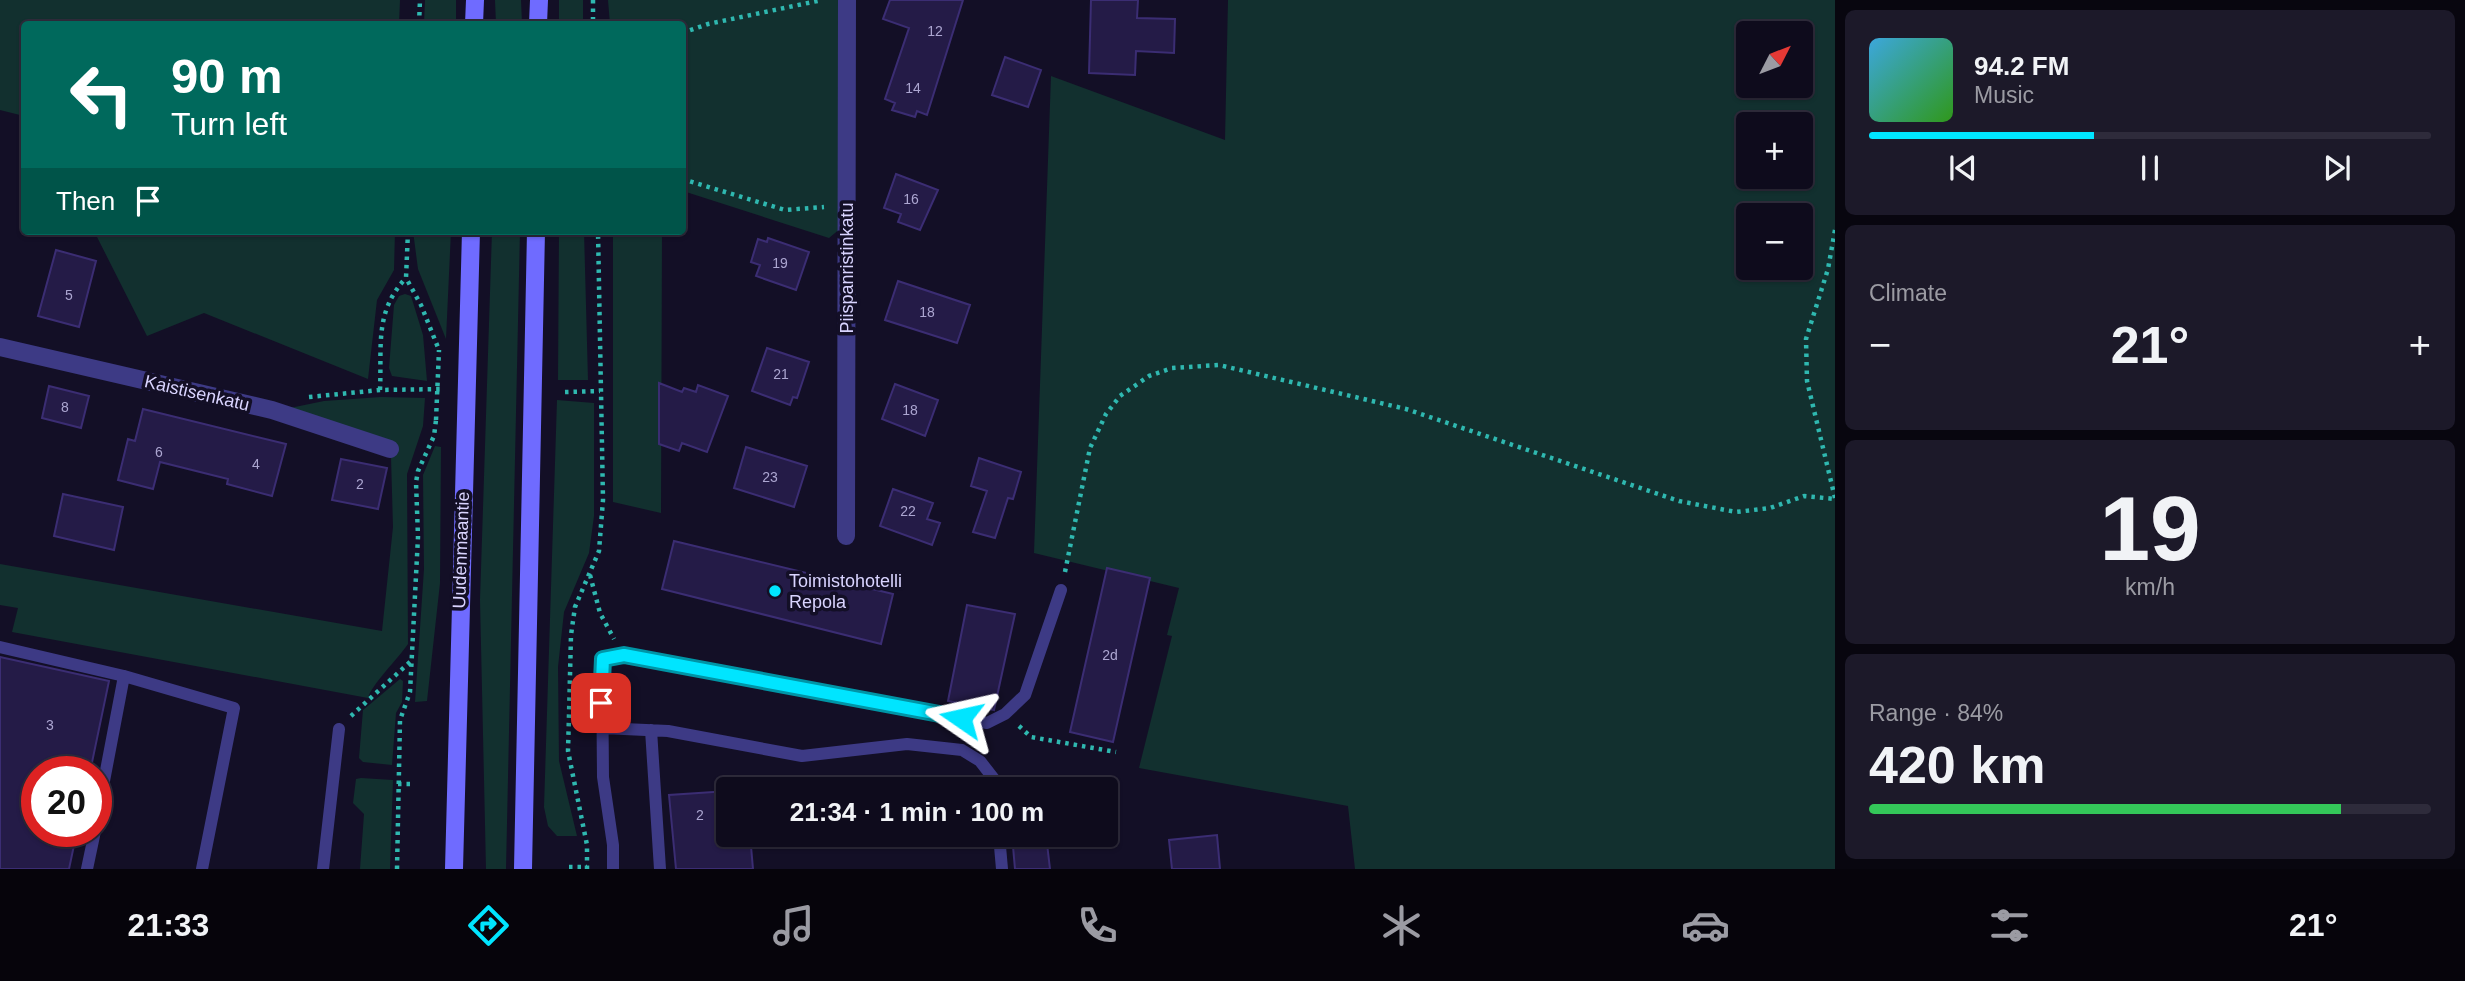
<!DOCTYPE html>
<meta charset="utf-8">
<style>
:root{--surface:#0e0b1c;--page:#1c1929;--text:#f1f3f6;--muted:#9b9ba3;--line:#2e2b3b;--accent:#00e5ff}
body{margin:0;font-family:Arial,sans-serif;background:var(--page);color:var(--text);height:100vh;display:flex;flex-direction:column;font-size:26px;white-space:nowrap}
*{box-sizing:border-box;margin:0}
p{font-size:23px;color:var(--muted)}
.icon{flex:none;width:38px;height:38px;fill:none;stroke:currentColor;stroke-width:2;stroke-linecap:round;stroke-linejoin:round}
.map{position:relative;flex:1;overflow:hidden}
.drawer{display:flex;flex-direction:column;gap:10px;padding:10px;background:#08060f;width:630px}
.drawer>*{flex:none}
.top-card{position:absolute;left:21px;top:21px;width:665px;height:214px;border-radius:7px;box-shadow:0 2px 5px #0004,0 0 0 2px var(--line);background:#00695c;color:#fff;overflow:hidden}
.needle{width:46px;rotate:48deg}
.fabs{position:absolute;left:1736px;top:21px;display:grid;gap:14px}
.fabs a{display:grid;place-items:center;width:77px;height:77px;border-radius:7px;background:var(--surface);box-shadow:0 2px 5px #0004,0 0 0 2px var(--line);font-size:35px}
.speed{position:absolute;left:21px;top:756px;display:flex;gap:14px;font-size:35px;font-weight:700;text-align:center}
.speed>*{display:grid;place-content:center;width:91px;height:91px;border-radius:50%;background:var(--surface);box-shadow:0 2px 5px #0004,0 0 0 2px var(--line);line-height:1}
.speed .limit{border:10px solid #d22;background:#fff;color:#111}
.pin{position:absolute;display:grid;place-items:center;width:60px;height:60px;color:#fff;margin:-30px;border-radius:14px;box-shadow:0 4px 10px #0006}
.me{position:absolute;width:77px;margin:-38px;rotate:281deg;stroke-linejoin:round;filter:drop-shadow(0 0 5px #0008)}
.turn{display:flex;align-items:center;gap:24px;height:147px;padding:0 35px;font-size:32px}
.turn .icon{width:91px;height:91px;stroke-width:2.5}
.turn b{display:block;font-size:49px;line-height:60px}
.then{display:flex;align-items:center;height:66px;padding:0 35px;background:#0003;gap:14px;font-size:26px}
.big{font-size:52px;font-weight:600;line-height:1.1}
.drawer .tile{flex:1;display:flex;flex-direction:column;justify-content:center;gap:10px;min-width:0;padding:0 24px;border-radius:10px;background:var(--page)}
.drawer .dial{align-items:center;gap:0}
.dial b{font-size:91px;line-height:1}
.song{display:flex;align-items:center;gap:21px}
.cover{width:84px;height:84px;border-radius:10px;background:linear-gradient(135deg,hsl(200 70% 55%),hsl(110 70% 35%))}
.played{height:7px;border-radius:4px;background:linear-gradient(90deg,var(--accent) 40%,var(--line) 40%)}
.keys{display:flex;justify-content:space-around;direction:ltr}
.heat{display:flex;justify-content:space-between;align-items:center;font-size:38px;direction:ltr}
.charge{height:10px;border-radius:5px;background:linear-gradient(90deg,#34c759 84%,var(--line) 0)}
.trip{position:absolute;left:716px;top:777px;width:402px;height:70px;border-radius:7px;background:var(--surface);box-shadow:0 2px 5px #0004,0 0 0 2px var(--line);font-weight:600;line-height:70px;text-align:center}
.dock{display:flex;height:112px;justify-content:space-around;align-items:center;background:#06040b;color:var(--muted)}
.dock .icon{width:49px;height:49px}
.dock .current{color:var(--accent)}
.dock b{font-size:32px;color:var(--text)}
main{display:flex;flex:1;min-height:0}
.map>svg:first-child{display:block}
</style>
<main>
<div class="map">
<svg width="1835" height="869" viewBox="0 0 1835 869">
<rect width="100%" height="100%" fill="#130f26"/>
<!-- green -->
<path fill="#12302f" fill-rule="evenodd" d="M0,0h400l-1,24h-375v92l-24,-6z
M425,0h31v24h-32z
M495,0h26l1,24h-26z
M559,0h24v24h-24z
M608,0h239v223l-18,15 -146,-47 -1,-167h-72z
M1228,0h607v869h-480l-7,-63 -209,-38 33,-132 -5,-1 12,-47 -145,-35 17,-477 174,64zM1748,33h53v53h-53zM1748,124h53v53h-53zM1748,215h53v53h-53z
M94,231h301l-1,39 -17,30 -9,79 -164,-66 -57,23z
M413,231h38l-5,108 -28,-70z
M492,231h28l-14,638h-20l-6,-269z
M559,231h25l4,149h-30z
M613,231h49l-1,282 -48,-11z
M405,294l6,2 12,39 4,46 -35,-5 -3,-8 5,-63 5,-9z
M381,397l44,1 -2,28 -16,48 1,170c-11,16 -36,40 -40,54l-356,-66 6,-24 -18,-3v-41l382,67 11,-104 -2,-70 -101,-49 34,-7z
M557,400l37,3v113l-5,37 -25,59 -6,55 1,94 18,75h-20l-9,-10 -4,-19z
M435,446l6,1 -1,136 -13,118 -12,1 9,-133 -1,-94z
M400,679l3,2 -1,21 -6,11 -4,52 -29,-3 -4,-4 4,-48z
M361,778l32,2 -3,89h-30l4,-55 -11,-11 3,-24z"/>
<!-- building -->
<path fill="#241b47" stroke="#3b2d73" stroke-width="2" d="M890,0h73l-36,115 -10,-4 -2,6 -23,-7 3,-7 -10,-4 24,-71 -26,-9z
M1091,0h47l-1,18 38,1 -1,34 -38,-2 -1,24 -46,-2z
M1005,57l36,13 -13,37 -36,-12z
M896,174l42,16 -18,40 -22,-8 3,-8 -17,-6z
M768,238l41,14 -13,38 -40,-14 4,-11 -9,-3 7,-23 9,3z
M56,250l40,11 -17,66 -41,-11z
M898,281l72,24 -13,38 -72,-23z
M767,348l42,14 -12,36 -4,-1 -3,8 -38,-14z
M659,383l23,9 2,-4 12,4 2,-7 30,11 -21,56 -25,-9 -3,8 -20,-7z
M895,384l43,16 -13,36 -43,-17z
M49,386l40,10 -8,32 -39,-10z
M143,409l143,35 -14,52 -45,-12 1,-5 -68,-17 -7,27 -35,-9 10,-41 7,2z
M746,447l61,19 -13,41 -60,-19z
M979,458l42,14 -8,27 -5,-1 -13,40 -22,-6 14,-41 -16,-5z
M341,459l46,9 -9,41 -46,-9z
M893,489l40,14 -6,16 13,4 -8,22 -52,-19z
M63,494l60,13 -9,43 -60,-14z
M674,541l219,53 -12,50 -219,-55z
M1107,568l43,10 -37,164 -43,-10z
M967,605l48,9 -21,96 -46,-9z
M0,657l109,24 -19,91h-53v59h40l-8,38h-69z
M728,791v44h22l3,34h-77l-7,-74z
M1012,835h34l4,34h-35z
M1217,835l3,34h-48l-3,-29z"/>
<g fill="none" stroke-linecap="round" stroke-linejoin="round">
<!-- path -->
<path stroke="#2fb8b0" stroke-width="4.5" stroke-dasharray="3.5 5" stroke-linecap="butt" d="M593,0v24
M419,24l1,-24
M682,33l26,-9 114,-24
M682,179l103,31 39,-3
M1835,230l-7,39 -22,70 1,42 28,117
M408,231l-2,47 15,27 18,45
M380,390c2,-44 -6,-78 26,-112
M565,392l35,-1
M309,397l71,-7 64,-1
M1065,572l25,-124 16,-34 14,-18 29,-20 23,-8 47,-3 187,44 273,92 57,11 34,-4 34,-12 31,3
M590,575l10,38 14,26
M351,716l60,-55
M1019,726l12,11 85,15
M398,784h13
M569,867h18
M397,869l3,-149 10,-28 8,-155 -2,-55 2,-11 16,-35 2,-16
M587,869v-24l-19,-94 1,-36 2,-80 4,-28 24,-56 4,-51 -5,-269"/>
<!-- service -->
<path stroke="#3d3a85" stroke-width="12" d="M0,647l124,29 110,32 -32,161
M602,728l66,3 134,25 105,-12 55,6 18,11 14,18 1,10
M651,730l9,139
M96,823l28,-147
M999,835l3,34
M87,869l8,-38
M323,869l16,-140
M613,869v-24l-10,-68 -1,-118 22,-4 363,68 18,-9 20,-19 36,-105"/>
<!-- minor -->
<path stroke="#3d3a85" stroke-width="18" d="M0,347l272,63 118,39
M846,536l1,-536"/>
<!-- secondary -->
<path stroke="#6f6bff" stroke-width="18" d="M474,24l1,-24
M538,24l1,-24
M454,869l17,-638
M523,869l13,-638"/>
<!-- path-bridge -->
<path stroke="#2fb8b0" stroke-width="4.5" stroke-dasharray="3.5 5" stroke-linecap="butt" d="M436,420l3,-70"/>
</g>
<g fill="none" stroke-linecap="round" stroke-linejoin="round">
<defs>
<path id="route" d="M601,703l2,-44 21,-4 337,63"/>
</defs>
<!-- route casing -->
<use href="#route" stroke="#0095a6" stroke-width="18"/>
<!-- route -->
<use href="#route" stroke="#00e5ff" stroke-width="12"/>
</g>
<!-- markers -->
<circle fill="#00e5ff" stroke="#130f26" stroke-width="2.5" cx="775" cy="591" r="7"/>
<g text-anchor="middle" stroke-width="7" stroke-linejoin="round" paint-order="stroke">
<!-- number labels -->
<g font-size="14" fill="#aca6d1">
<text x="935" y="36">12</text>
<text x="913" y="93">14</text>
<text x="911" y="204">16</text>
<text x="780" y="268">19</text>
<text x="69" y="300">5</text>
<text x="927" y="317">18</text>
<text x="781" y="379">21</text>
<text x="65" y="412">8</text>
<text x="910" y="415">18</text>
<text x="159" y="457">6</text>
<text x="256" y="469">4</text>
<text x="770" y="482">23</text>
<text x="360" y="489">2</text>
<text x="908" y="516">22</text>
<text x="1110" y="660">2d</text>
<text x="50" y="730">3</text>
<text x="700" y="820">2</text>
</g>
<!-- street labels -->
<g font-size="18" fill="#d9d4ff" stroke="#130f26">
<text transform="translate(847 268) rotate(-90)" y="6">Piispanristinkatu</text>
<text transform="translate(197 393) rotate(13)" y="6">Kaistisenkatu</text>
<text transform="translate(461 550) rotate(-88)" y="6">Uudenmaantie</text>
</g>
<!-- poi labels -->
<g font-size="18" fill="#d9d4ff" stroke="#130f26" text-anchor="start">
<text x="789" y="587">Toimistohotelli<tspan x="789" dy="21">Repola</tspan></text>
</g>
</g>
</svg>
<div class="fabs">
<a><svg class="needle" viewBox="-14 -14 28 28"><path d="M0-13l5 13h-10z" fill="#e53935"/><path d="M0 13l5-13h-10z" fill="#9b9ba3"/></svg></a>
<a>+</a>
<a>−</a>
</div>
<div class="speed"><div class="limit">20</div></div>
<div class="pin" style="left:601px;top:703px;background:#d93025"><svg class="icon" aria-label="arrive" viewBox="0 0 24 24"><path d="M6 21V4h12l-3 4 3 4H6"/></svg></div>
<svg class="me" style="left:961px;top:718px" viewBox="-20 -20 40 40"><path d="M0-17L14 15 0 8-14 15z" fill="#00e5ff" stroke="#fff" stroke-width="4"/></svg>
<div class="trip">21:34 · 1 min · 100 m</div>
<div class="top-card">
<div class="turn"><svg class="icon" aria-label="left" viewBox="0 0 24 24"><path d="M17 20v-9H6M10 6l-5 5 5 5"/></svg><div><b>90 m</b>Turn left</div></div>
<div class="then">Then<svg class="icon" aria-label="arrive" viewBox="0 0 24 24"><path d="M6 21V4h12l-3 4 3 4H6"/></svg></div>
</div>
</div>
<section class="drawer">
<div class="tile">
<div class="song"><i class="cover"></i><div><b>94.2 FM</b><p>Music</p></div></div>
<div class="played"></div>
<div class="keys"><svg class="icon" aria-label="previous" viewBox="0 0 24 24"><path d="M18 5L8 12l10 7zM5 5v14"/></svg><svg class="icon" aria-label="pause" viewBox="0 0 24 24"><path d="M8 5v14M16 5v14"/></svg><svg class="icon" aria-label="next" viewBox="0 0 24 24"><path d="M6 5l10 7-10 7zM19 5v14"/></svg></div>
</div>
<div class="tile"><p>Climate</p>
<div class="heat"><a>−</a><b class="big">21°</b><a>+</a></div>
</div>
<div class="tile dial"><b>19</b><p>km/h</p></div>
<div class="tile"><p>Range · 84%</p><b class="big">420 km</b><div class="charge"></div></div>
</section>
</main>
<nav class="dock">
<b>21:33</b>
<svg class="icon current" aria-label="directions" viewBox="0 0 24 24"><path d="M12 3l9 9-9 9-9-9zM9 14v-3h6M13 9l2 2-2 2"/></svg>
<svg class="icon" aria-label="music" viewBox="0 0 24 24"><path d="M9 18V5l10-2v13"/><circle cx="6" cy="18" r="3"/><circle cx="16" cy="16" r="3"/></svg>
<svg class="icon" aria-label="phone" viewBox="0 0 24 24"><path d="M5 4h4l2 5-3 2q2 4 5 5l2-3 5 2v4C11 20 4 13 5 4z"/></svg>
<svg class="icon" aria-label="climate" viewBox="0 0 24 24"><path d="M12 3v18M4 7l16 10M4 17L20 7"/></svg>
<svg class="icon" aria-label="car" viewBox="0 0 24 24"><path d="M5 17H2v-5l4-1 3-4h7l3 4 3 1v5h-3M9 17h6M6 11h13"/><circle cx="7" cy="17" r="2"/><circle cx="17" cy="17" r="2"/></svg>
<svg class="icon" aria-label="filters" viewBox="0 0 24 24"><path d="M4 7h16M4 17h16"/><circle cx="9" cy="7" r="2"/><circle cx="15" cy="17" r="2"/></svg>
<b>21°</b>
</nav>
